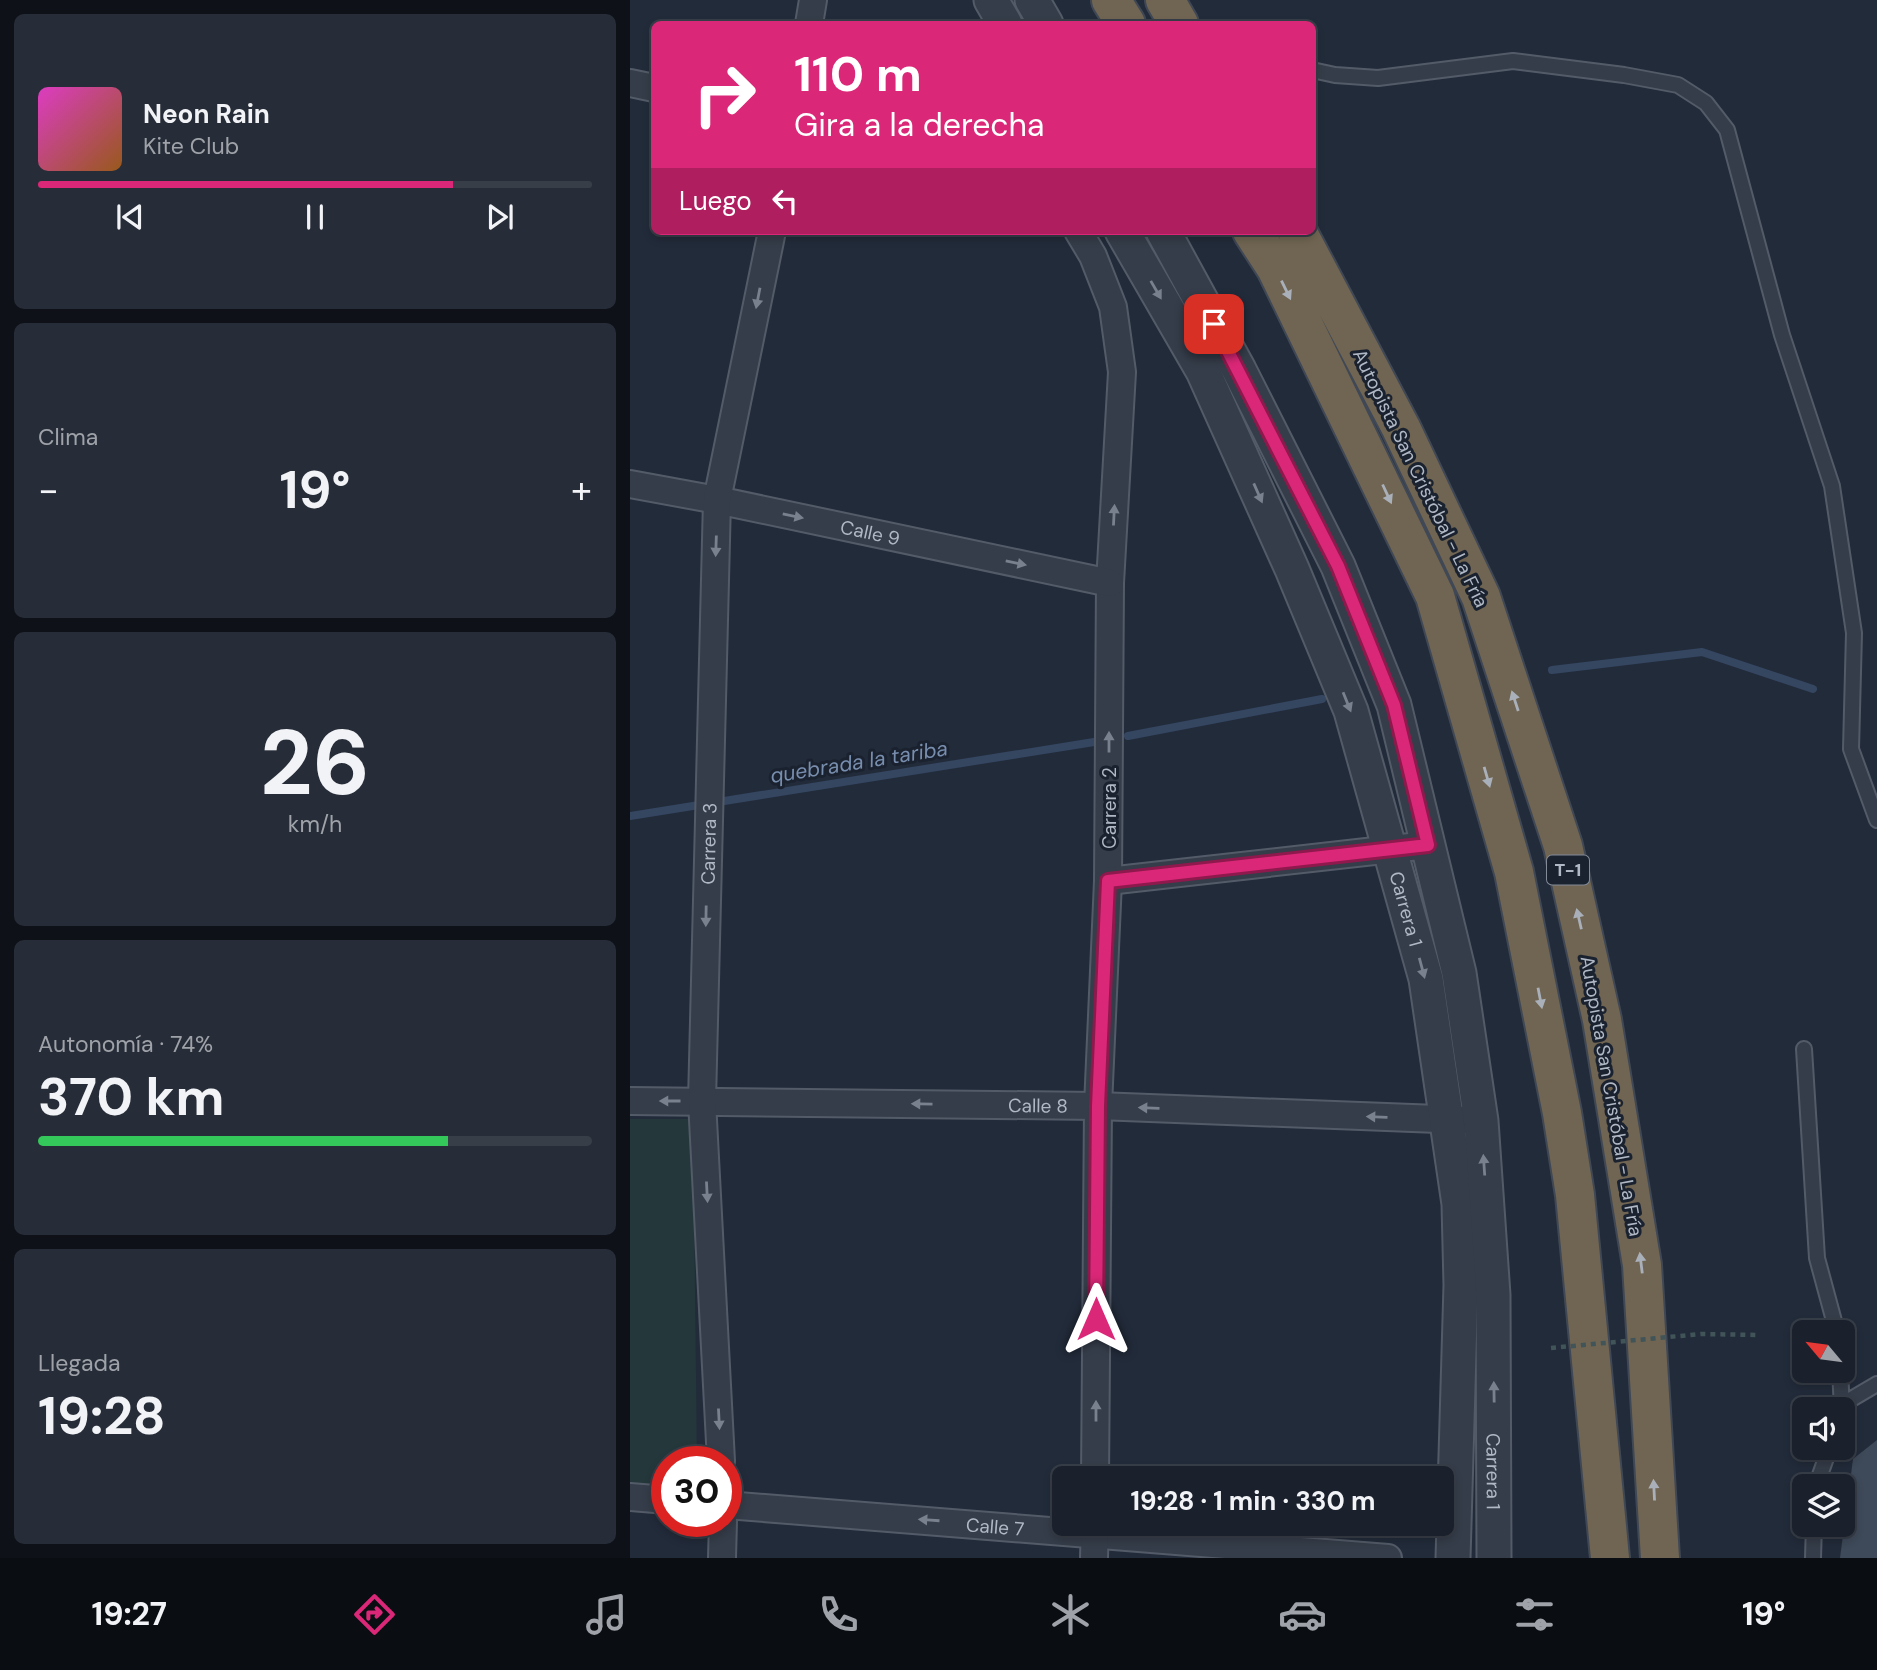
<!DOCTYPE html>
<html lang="es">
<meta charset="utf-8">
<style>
:root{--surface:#1a202c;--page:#272d38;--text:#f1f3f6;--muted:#9fa3a9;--line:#383e48;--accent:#db2777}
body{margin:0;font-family:"DM Sans",sans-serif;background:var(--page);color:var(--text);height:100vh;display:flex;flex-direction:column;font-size:26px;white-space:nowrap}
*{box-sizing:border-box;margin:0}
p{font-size:23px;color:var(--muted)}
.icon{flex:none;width:38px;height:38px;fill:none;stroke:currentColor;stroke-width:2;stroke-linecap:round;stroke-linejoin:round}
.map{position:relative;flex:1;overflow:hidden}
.drawer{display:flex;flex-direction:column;gap:14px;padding:14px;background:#0e1218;width:630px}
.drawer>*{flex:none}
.banner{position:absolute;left:21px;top:21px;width:665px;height:214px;border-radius:10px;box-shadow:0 4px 10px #0003,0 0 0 2px var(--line);background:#db2777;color:#fff;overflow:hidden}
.needle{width:46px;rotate:299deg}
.buttons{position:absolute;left:1162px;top:1320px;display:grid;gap:14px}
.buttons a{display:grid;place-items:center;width:63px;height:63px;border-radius:10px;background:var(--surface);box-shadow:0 4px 10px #0003,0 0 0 2px var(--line);font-size:35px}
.speed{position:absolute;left:21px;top:1446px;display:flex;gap:14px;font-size:35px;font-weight:700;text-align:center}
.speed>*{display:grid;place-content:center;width:91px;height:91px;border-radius:50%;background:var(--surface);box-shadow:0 4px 10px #0003,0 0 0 2px var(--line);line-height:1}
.speed .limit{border:10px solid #d22;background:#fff;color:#111}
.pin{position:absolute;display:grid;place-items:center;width:60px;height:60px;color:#fff;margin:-30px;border-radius:14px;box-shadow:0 4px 10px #0006}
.me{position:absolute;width:77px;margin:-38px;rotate:0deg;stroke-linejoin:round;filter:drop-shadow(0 0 5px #0008)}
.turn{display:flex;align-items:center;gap:24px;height:147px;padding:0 28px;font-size:32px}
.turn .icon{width:91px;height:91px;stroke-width:2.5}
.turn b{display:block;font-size:49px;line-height:60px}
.then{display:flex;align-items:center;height:66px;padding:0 28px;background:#0003;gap:14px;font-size:26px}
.big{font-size:52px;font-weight:700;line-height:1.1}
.drawer .widget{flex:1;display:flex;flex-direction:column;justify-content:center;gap:10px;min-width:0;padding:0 24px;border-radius:10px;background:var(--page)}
.drawer .dial{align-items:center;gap:0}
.dial b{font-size:91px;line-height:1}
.song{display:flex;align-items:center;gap:21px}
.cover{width:84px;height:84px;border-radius:10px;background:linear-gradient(135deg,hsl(310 70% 55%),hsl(30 70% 35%))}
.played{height:7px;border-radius:4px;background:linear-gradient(90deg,var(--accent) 75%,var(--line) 75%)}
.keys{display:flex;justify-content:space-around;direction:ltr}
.heat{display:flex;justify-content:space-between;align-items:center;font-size:38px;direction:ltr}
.charge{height:10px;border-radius:5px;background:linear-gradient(90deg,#34c759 74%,var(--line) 0)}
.trip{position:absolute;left:422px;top:1466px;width:402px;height:70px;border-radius:10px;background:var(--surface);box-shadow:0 4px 10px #0003,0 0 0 2px var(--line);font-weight:700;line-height:70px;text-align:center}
.tabs{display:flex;height:112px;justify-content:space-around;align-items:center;background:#0a0d12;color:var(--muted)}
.tabs .icon{width:49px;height:49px}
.tabs .on{color:var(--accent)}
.tabs b{font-size:32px;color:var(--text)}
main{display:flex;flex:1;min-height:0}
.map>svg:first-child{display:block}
</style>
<main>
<section class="drawer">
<div class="widget">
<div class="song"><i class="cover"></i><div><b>Neon Rain</b><p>Kite Club</p></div></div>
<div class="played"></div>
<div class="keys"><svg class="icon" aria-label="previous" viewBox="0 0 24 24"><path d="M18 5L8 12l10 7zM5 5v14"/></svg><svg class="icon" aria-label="pause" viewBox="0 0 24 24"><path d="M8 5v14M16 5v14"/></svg><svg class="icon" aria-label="next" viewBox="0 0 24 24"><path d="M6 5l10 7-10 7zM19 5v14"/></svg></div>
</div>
<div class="widget"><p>Clima</p>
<div class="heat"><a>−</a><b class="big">19°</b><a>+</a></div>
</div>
<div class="widget dial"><b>26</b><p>km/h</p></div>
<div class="widget"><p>Autonomía · 74%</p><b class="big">370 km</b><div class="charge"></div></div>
<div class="widget"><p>Llegada</p><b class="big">19:28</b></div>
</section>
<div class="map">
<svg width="1247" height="1558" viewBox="0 0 1247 1558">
<rect width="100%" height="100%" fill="#222b3a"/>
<!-- green -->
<path fill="#24373b" d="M0,1119h63l4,342h-30v29l-37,-2z"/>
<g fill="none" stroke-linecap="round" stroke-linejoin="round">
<!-- stream -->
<path stroke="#354661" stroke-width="8" d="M922,670l150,-18 111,37
M498,736l194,-37
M0,816l464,-74"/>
</g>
<!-- building -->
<path fill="#3e4959" d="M1247,1440v118h-37l13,-99z"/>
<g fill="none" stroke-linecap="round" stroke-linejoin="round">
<defs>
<path id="service" d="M682,70l23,5 43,3 135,-17 111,14 54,10 28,18 21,27 55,205 50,151 22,147 -3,116 26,71
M1174,1049l13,209 20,74
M1210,1370l2,39
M1213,1404l34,-20
M1186,1486l14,-39
M1183,1558l1,-34"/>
<g id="minor">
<path d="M179,24l4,-24"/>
<path d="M0,83l24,5"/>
<path d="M448,231l15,25 20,51 9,65 -12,211 -2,298 -10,225 -3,373"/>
<path id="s1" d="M0,484l87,16 393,83"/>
<path d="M478,881l320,-36"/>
<path id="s2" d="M0,1101l468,5 366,14"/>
<path id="s3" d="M91,1461l-19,-360 15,-601 55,-269"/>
<path d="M0,1497l37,3"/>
<path id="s4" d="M96,1505l662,53"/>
<path d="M92,1558l1,-37"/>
<path d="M464,1558l1,-34"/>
</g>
<g id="tertiary">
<path d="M361,0l14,24"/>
<path d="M402,0l14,24"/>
<path id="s5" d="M492,231l81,140 89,198 59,142 75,268 33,225 2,81 -8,273"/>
<path id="s6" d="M533,231l76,139 99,196 56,139 65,268 22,148 12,174 1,263"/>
</g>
<path id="motorway" d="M481,0l15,24
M535,0l14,24
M622,231l24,37 159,328 79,276 48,241 13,82 35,363
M667,231l104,197 80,169 82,249 39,174 40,245 18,293"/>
</defs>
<!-- service casing -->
<use href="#service" stroke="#535b68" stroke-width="18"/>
<!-- minor casing -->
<use href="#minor" stroke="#535b68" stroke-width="30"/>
<!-- tertiary casing -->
<use href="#tertiary" stroke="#535b68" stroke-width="37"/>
<!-- motorway casing -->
<use href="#motorway" stroke="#404855" stroke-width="42"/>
<!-- service -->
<use href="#service" stroke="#353d4a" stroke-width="14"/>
<!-- minor -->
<use href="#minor" stroke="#353d4a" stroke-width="26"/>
<!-- tertiary -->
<use href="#tertiary" stroke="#353d4a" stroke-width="33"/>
<!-- motorway -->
<use href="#motorway" stroke="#706552" stroke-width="38"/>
<!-- path-bridge -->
<path stroke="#415458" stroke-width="4.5" stroke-dasharray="5 5" stroke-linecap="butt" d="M921,1348l150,-14 59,1"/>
</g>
<!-- one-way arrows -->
<defs><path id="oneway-solid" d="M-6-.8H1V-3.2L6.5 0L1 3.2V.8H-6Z" transform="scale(1.75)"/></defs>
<g fill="#79818e">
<use href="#oneway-solid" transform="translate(526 290) rotate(60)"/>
<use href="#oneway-solid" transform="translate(128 298) rotate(101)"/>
<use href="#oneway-solid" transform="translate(628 493) rotate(66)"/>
<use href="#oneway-solid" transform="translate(484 515) rotate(-87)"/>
<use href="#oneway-solid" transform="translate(163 516) rotate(12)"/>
<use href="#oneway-solid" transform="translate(86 546) rotate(92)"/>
<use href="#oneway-solid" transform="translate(386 563) rotate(12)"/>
<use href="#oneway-solid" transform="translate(717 702) rotate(68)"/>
<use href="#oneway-solid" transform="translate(479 742) rotate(-90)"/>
<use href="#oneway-solid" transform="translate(76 916) rotate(91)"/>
<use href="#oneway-solid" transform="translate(792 968) rotate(75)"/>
<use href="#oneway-solid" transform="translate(40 1101) rotate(180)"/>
<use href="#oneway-solid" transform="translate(292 1104) rotate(-179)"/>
<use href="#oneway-solid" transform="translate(519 1108) rotate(-178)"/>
<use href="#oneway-solid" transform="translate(747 1117) rotate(-178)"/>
<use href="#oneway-solid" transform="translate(854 1165) rotate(-94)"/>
<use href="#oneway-solid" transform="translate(77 1192) rotate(87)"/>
<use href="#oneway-solid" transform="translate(864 1392) rotate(-91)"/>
<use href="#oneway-solid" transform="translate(466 1411) rotate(-90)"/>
<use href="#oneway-solid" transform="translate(89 1419) rotate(87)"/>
<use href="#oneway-solid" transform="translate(299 1520) rotate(-176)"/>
</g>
<g fill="#aab0ba">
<use href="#oneway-solid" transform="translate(656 290) rotate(64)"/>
<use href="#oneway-solid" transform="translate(757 494) rotate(65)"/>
<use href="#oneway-solid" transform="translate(885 701) rotate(-108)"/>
<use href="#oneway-solid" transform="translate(857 777) rotate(74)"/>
<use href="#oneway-solid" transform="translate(949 919) rotate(-103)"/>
<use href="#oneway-solid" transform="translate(910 998) rotate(79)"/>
<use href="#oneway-solid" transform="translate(1011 1263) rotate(-97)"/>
<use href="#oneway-solid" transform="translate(1024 1490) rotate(-93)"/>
</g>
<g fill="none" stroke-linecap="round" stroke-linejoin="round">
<defs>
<path id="route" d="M466,1319l2,-213 10,-225 320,-36 -34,-140 -56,-139 -124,-242"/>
</defs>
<!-- route casing -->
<use href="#route" stroke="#8e194d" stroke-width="18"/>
<!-- route -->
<use href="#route" stroke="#db2777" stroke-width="12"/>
</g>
<g text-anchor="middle" stroke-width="6" stroke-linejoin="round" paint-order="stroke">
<!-- shield labels -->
<rect fill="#1b222f" stroke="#838b99" stroke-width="2" x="917" y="855.5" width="42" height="29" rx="5"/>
<g font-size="18" font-weight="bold" fill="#b0b8c6">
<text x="938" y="876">T-1</text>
</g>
<!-- street labels -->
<g font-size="19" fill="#b0b8c6" stroke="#1b222f">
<text transform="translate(791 478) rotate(64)" y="7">Autopista San Cristóbal - La Fría</text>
<text dy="7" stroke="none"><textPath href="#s1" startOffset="245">Calle 9</textPath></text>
<text transform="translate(479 808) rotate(-90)" y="7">Carrera 2</text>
<text dy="7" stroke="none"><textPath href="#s3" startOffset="618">Carrera 3</textPath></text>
<text dy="7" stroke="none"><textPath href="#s5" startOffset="738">Carrera 1</textPath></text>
<text transform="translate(982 1096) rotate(80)" y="7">Autopista San Cristóbal - La Fría</text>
<text dy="7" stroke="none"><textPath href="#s2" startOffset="408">Calle 8</textPath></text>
<text dy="7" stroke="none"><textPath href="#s6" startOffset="1304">Carrera 1</textPath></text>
<text dy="7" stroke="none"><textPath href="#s4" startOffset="270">Calle 7</textPath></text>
</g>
<!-- water labels -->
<g font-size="21" font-style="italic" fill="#788eae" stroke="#1b222f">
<text transform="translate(229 762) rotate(-9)" y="7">quebrada la tariba</text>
</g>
</g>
</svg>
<div class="buttons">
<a><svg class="needle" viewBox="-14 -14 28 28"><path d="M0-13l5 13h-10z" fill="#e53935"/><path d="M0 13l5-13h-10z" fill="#9fa3a9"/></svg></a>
<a><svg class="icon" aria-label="sound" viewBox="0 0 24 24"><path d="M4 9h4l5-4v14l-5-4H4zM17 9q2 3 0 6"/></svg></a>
<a><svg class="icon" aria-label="layers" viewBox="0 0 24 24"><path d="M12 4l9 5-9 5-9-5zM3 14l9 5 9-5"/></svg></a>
</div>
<div class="speed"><div class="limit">30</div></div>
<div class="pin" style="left:584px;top:324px;background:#d93025"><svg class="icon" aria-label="arrive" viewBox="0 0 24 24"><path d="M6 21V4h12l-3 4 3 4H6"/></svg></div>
<svg class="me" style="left:466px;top:1319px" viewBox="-20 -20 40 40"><path d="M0-17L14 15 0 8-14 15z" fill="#db2777" stroke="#fff" stroke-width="4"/></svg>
<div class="trip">19:28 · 1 min · 330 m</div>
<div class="banner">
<div class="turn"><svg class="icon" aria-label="right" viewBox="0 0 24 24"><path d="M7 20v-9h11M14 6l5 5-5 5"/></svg><div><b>110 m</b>Gira a la derecha</div></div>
<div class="then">Luego<svg class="icon" aria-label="left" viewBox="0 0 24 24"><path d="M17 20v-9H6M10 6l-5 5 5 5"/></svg></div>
</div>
</div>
</main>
<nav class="tabs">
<b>19:27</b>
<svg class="icon on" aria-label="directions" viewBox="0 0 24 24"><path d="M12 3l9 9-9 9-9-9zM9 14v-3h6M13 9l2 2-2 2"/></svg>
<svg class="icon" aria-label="music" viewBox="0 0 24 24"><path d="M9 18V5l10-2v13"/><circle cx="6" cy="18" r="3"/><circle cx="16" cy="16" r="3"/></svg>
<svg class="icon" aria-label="phone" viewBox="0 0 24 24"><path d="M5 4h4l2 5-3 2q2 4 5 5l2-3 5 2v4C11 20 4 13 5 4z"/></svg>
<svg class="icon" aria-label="climate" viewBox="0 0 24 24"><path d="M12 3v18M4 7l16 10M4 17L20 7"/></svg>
<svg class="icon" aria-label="car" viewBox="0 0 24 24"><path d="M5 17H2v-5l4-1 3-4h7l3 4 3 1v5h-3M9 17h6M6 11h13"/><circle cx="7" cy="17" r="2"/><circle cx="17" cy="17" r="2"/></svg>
<svg class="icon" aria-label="filters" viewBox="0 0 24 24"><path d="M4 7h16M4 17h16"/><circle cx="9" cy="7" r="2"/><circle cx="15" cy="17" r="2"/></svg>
<b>19°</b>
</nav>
